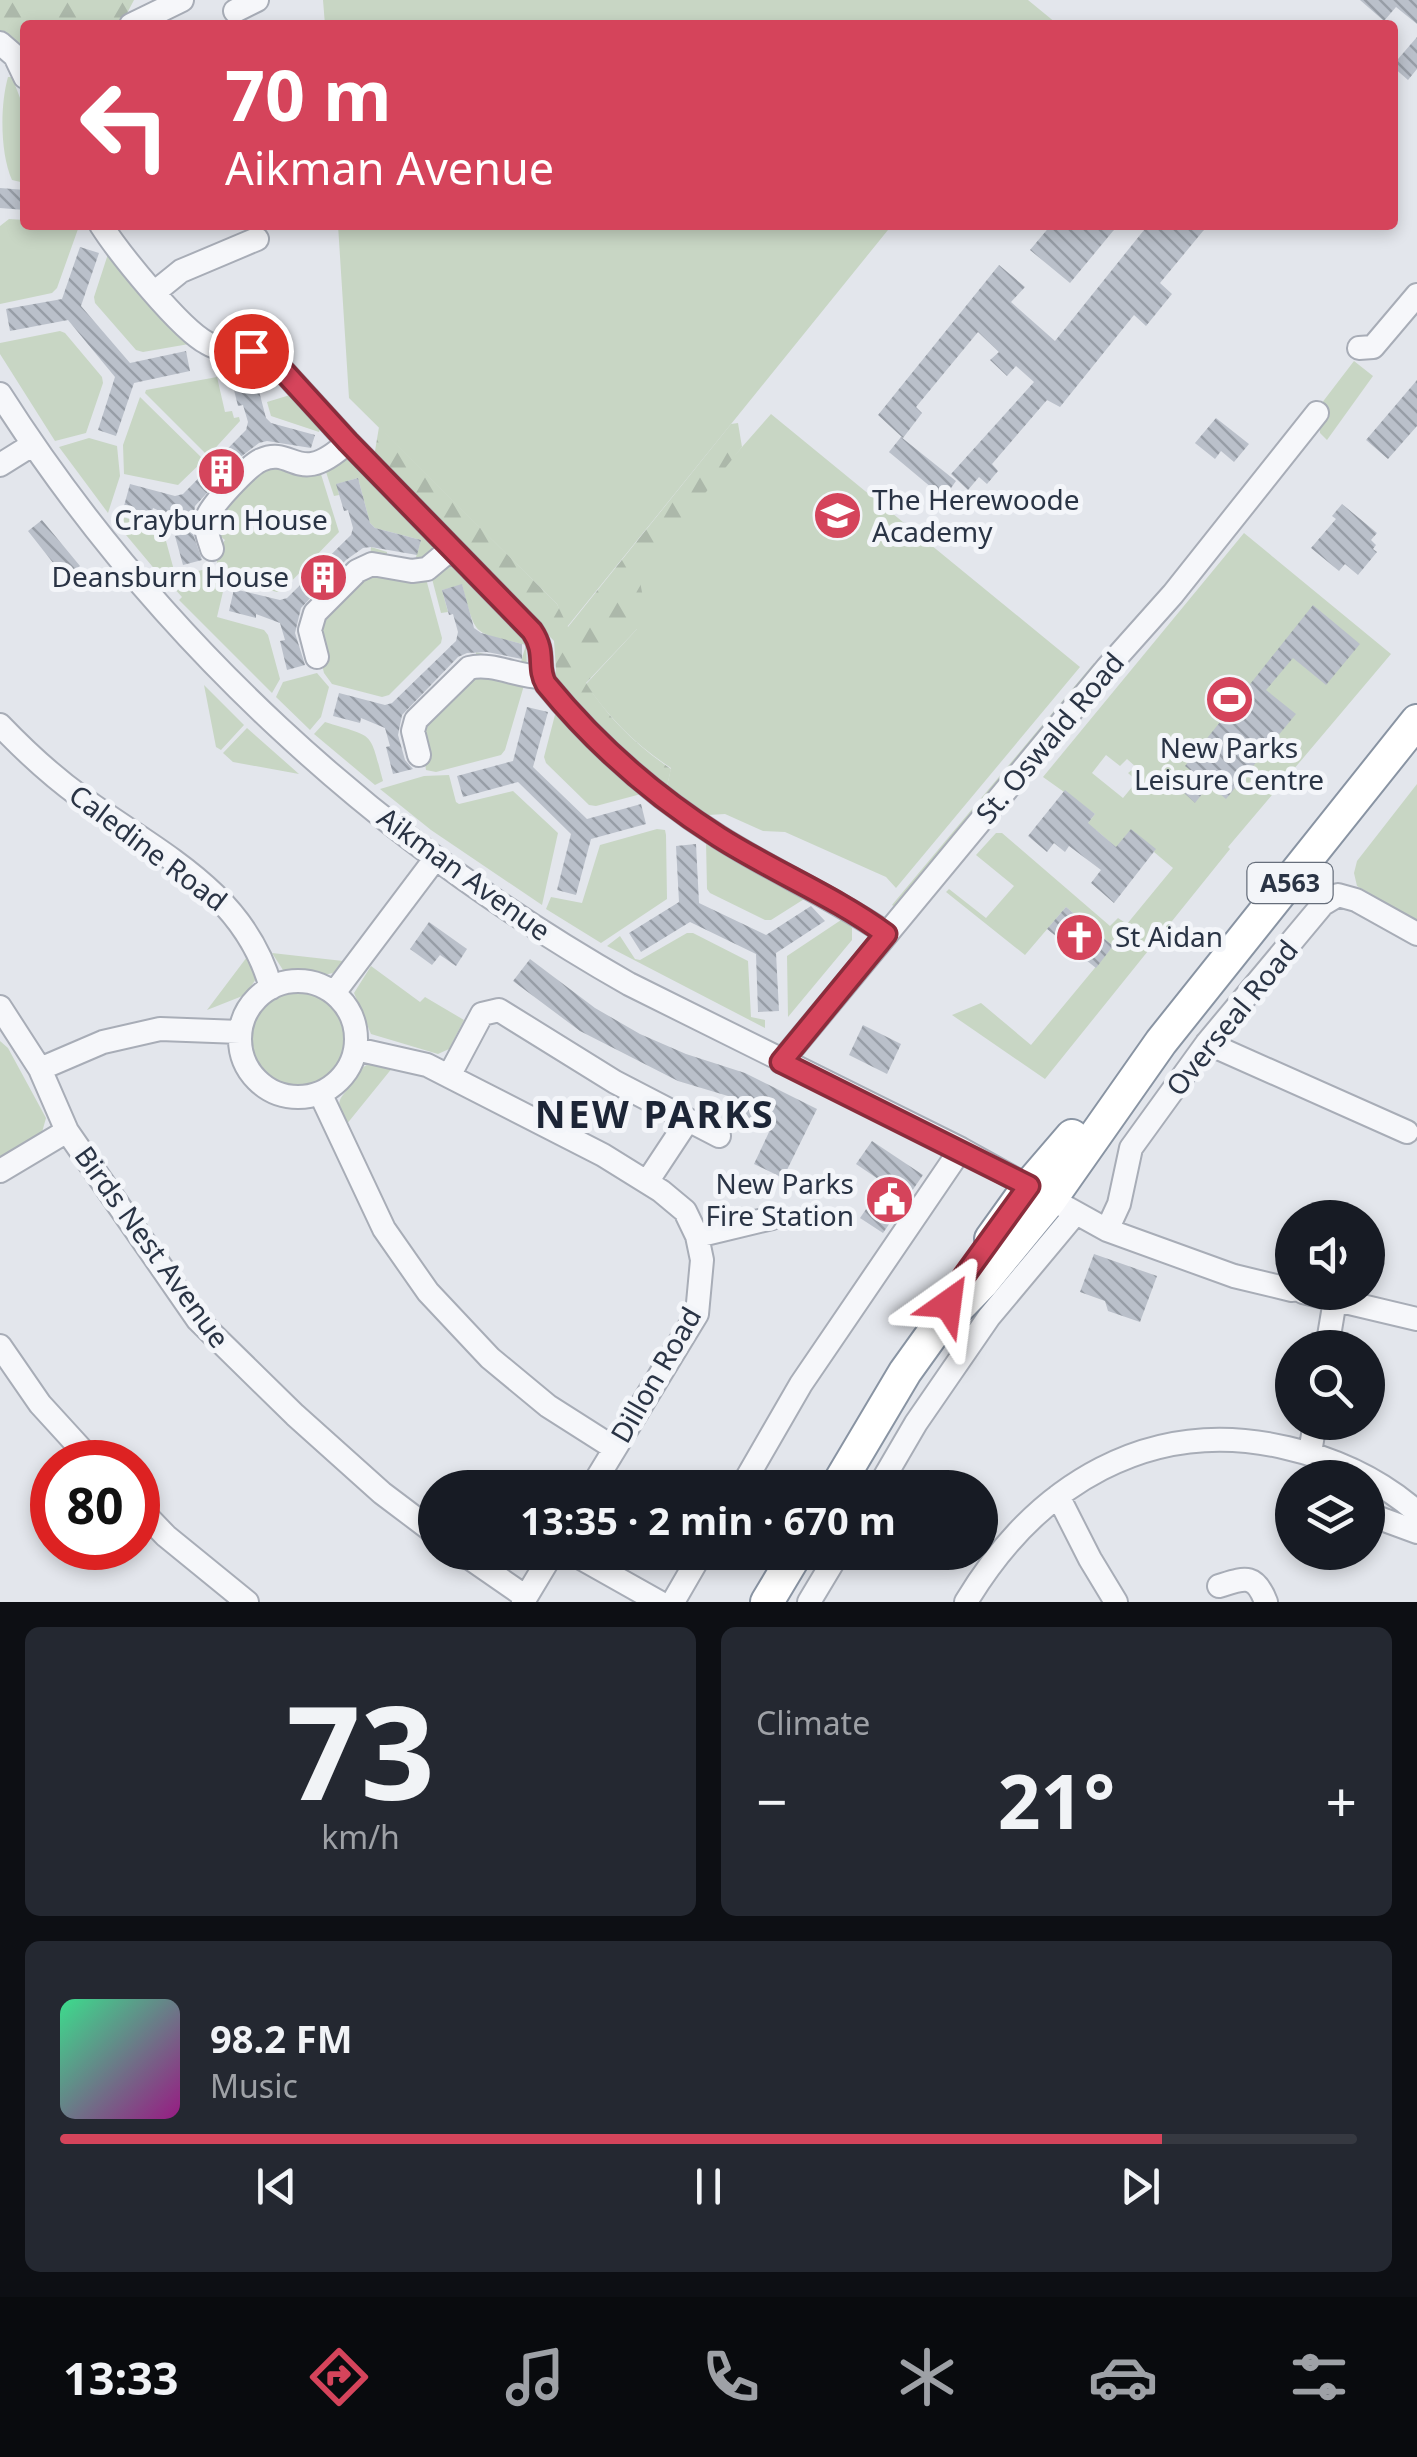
<!DOCTYPE html>
<meta charset="utf-8">
<style>
:root{--surface:#171b24;--page:#242831;--text:#f1f3f6;--muted:#9ea1a6;--line:#363941;--accent:#d5445b}
body{margin:0;font-family:"Noto Sans",sans-serif;background:var(--page);color:var(--text);height:100vh;display:flex;flex-direction:column;font-size:38px;white-space:nowrap}
*{box-sizing:border-box;margin:0}
p{font-size:32px;color:var(--muted)}
.icon{flex:none;width:55px;height:55px;fill:none;stroke:currentColor;stroke-width:2;stroke-linecap:round;stroke-linejoin:round}
.map{position:relative;height:1602px;overflow:hidden}
.side{display:flex;flex-direction:column;gap:25px;padding:25px;background:#0d0f14;flex:1}
.side>*{flex:none}
.top-card{position:absolute;left:20px;top:20px;width:1378px;height:210px;border-radius:10px;box-shadow:0 5px 15px #0003;background:#d5445b;color:#fff;overflow:hidden}
.fabs{position:absolute;left:1275px;top:1200px;display:grid;gap:20px}
.fabs a{display:grid;place-items:center;width:110px;height:110px;border-radius:50%;background:var(--surface);box-shadow:0 5px 15px #0003;font-size:50px}
.speed{position:absolute;left:30px;top:1440px;display:flex;gap:20px;font-size:50px;font-weight:700;text-align:center}
.speed>*{display:grid;place-content:center;width:130px;height:130px;border-radius:50%;background:var(--surface);box-shadow:0 5px 15px #0003;line-height:1}
.speed .limit{border:15px solid #d22;background:#fff;color:#111}
.pin{position:absolute;display:grid;place-items:center;width:85px;height:85px;color:#fff;margin:-42px;border:5px solid #fff;border-radius:50%;box-shadow:0 2px 10px #0007}
.me{position:absolute;width:110px;margin:-55px;rotate:31deg;stroke-linejoin:round;filter:drop-shadow(0 0 8px #0008)}
.turn{display:flex;align-items:center;gap:35px;height:210px;padding:0 40px;font-size:45px}
.turn .icon{width:130px;height:130px;stroke-width:2.5}
.turn b{display:block;font-size:70px;line-height:85px}
.big{font-size:75px;font-weight:700;line-height:1.1}
.side .tile{flex:1;display:flex;flex-direction:column;justify-content:center;gap:15px;min-width:0;padding:0 35px;border-radius:15px;background:var(--page)}
.side .dial{align-items:center;gap:0}
.dial b{font-size:130px;line-height:1}
.song{display:flex;align-items:center;gap:30px}
.cover{width:120px;height:120px;border-radius:15px;background:linear-gradient(135deg,hsl(150 70% 55%),hsl(310 70% 35%))}
.played{height:10px;border-radius:5px;background:linear-gradient(90deg,var(--accent) 85%,var(--line) 85%)}
.keys{display:flex;justify-content:space-around;direction:ltr}
.heat{display:flex;justify-content:space-between;align-items:center;font-size:55px;direction:ltr}
.side .tiles{flex:1;display:grid;gap:25px;grid-template-columns:1fr 1fr}
.tile:last-child{grid-column:span 2}
.trip{position:absolute;left:418px;top:1470px;width:580px;height:100px;border-radius:50px;background:var(--surface);box-shadow:0 5px 15px #0003;font-weight:700;line-height:100px;text-align:center}
.menu{display:flex;height:160px;justify-content:space-around;align-items:center;background:#090b0e;color:var(--muted)}
.menu .icon{width:70px;height:70px}
.menu .active{color:var(--accent)}
.menu b{font-size:45px;color:var(--text)}
.map>svg:first-child{display:block}
</style>
<div class="map">
<svg width="1417" height="1602" viewBox="0 0 1417 1602">
<defs>
<pattern id="forest-firs" width="22" height="20" patternUnits="userSpaceOnUse" patternTransform="scale(2.5)"><rect width="22" height="20" fill="#c8d6c4"/><path d="M5 1l3.5 6h-7zM16 11l3.5 6h-7z" fill="#acb8aa"/></pattern>
<pattern id="building-back-hatch" width="6" height="6" patternUnits="userSpaceOnUse" patternTransform="scale(2.5)"><rect width="6" height="6" fill="#bac0ca"/><path d="M-1 5l2 2M0 0l6 6M5-1l2 2" fill="none" stroke="#979da6"/></pattern>
</defs>
<rect width="100%" height="100%" fill="#e3e6ec"/>
<!-- green -->
<path fill="#c8d6c4" fill-rule="evenodd" d="M323,0h705l28,23 -731,2z
M8,77h4l13,34v72l-13,-3c-12,-27 -12,-75 -4,-103z
M9,219l16,1v5h51l2,4 -21,59 -5,5 -52,11v-78z
M338,225h554l-325,402 -10,-23 -208,-206z
M108,254l81,90 -46,8 -7,-2 -41,-47 -1,-6z
M60,331l5,2 37,44 1,6 -17,50 -31,8 -55,-87v-11z
M1354,361l19,15 -46,64 -7,-7 -2,-25z
M217,377l8,35 7,-1 2,7 5,-1 1,4 -32,35 -63,-63 1,-3z
M290,395l30,34 -1,3 -48,-16 -4,-14z
M140,397l64,63 -26,25 -54,-11 -1,-29z
M771,414l309,253 -184,221 -10,-11 -101,-45 -22,-1 -38,-17 -17,1 -41,-29 4,-18c-35,-23 -62,-50 -85,-84l51,-55 1,-53 75,-96z
M89,438l28,8 3,30 -12,37 -49,-66z
M340,458l10,2 85,89 1,5 -5,7 -23,5 -38,-7 1,-12 16,5v4l27,8 7,-24 -46,-12 -5,-5 -12,-45 -21,6 2,11 -5,1 -8,-24z
M265,464l55,7 19,61 -57,59 -5,1 -48,-13 -12,-17 -1,-10 9,-12 -14,-11 3,-15z
M114,514l49,16 12,44 -5,10 -6,-7 -2,1 -51,-61z
M1244,533l147,121 -163,193 2,2 -185,230 -93,-64 29,-12 50,42 82,-99 -47,-39 -41,48 -79,-63 3,-3 37,29 28,-32 -38,-31 20,-22h6l108,93 8,-8 9,6 46,-56 -19,-16 1,-3 -39,-2 -20,-17 -8,8 -7,-6 14,-18 -52,-37zM1106,755l14,11 7,-7 9,8 -8,6 9,8 -14,17 -31,-25z
M446,564l7,2 73,75 1,28 -7,2 -44,-9v-10l16,4 -1,5 28,7 7,-23c-55,-14 -49,-6 -64,-60l-20,5 6,22 -7,1 -10,-38z
M213,567l12,16 -8,34 47,13 4,5 12,44 -8,14 -93,-93 3,-3 -9,-10 7,-11z
M361,574l64,1 17,63 -1,5 -52,52 -7,2 -50,-13 -8,-11 -8,-32 3,-25z
M1094,663l6,4 -202,242 -6,-4z
M317,673l12,14 -8,30 -11,13 -34,-33 7,-15z
M473,674l52,8 -20,68 -4,5 -65,17 -10,-2 -7,-47z
M204,685l40,40 -23,25 -5,-3z
M556,711l52,56 33,27 -45,12 -7,-1 -43,-42 -2,-6z
M325,722c51,16 44,8 58,59l-8,4 -61,-51z
M247,728l52,46 -66,-12 -10,-9z
M449,775l7,27 3,2 54,-13 45,42 -16,72 -111,-75 -51,-41 44,-13z
M1417,784v137l-60,-35 -3,-13 3,-12z
M657,829l8,1 1,5 1,64 -66,44 -55,-34 5,-12 31,6 18,-58z
M706,841l37,22 66,33 -38,24h-6l-55,-27 -3,-4z
M844,918l8,10v12l-64,77 -1,-61z
M687,933h6l55,28 3,56 14,3v8l-158,-82 13,-10 15,23 5,1z
M272,953l71,8 -10,12 -14,3 -36,-6z
M247,957l9,22 -11,16 -38,15z
M371,966l49,36 5,-5 39,23 -15,29 -11,5 -67,-20 -17,-41z
M248 1041a50 50 0 1 1 100 0a50 50 0 1 1-100 0Z
M0,1041l8,7 38,70 -5,18 -41,24z
M374,1062l19,5 -47,58c-13,-27 -6,-24 9,-46 6,-10 7,-13 19,-17z"/>
<!-- forest -->
<path fill="url(#forest-firs)" d="M0,0h134l-10,19 -12,6h-87v42l-25,-29z
M738,423l4,24 -103,129 7,38 -9,15 -51,54c23,36 50,62 85,86l-4,17 -48,-34 -65,-71 2,-11 -2,-29 -180,-184 5,-30 178,177 11,23 163,-203z"/>
<!-- building -->
<path fill="url(#building-back-hatch)" d="M1360,0h57v24l-21,-17 -12,14z
M1417,37v32l-9,11 -16,-14z
M0,188l25,2v20l-25,-2z
M1051,225h67l-48,58 -40,-33z
M1148,225h60l-48,58 12,11 -26,32 -12,-11 -74,92 -13,-7 -55,64 6,7 -11,13 -8,-7 -11,13 -17,-16 83,-92 -18,-16 -9,10 -17,-16 9,-8 -21,-20 -62,75 6,6 -19,25 -25,-23 121,-150 26,22 -14,15 44,39z
M80,247l19,6 -18,53 49,57 56,-12 4,20 -56,12 -18,53 -18,-6 17,-53 -47,-57 -58,11 -4,-22 56,-10z
M254,372l12,46 5,5 44,12 -4,13 -44,-7 -8,2 -21,16 -43,47 -3,25 10,29 -19,5 -8,-29 5,-1 -5,-17 -22,-10 -2,6 -27,-8 6,-22 45,12 8,-2 63,-64 2,-8 -5,-17 -5,1 -7,-28z
M1417,380v46l-29,33 -22,-19z
M1216,418l33,26 -15,18 -13,-11 -6,8 -20,-16z
M901,437l55,44 -12,17 -55,-46z
M358,478l12,45 5,5 46,12 -4,15 -46,-8 -8,1 -17,12 -45,48 -6,25 10,32 -18,5 -7,-29 5,-1 -5,-17 -24,-9v4l-27,-7 5,-22 46,11 7,-2 64,-63 2,-7 -5,-18 -4,1 -8,-27z
M1342,504l35,29 -6,7 5,5 -3,4 4,3 -19,23 -13,-11 -6,7 -28,-23 25,-29 -4,-3z
M42,520l38,46 -15,12 -37,-47z
M462,584l12,44 7,5 41,11v15l-35,-7 -20,1 -9,4 -56,58 -4,20 7,25 8,9 -20,5 -7,-27 4,-1 -5,-18 -24,-10 -1,5 -27,-7 6,-23 46,12 7,-2 64,-62 2,-9 -5,-18 -4,1 -7,-25z
M1313,605l47,39 -34,41 -33,-27 -27,32 30,24 -70,85 -17,-14 -14,18 -13,-12 10,-10 -5,-5 3,-6 -5,-4z
M527,707l21,5 -15,55 54,52 54,-15 5,20 -55,15 -15,56 -19,-5 14,-56 -53,-52 -55,15 -6,-21 56,-15z
M1065,790l30,24 -7,9 28,24 15,-18 25,20 -42,54 -23,-20 10,-13 -32,-24 -4,6 -11,-9 -7,9 -19,-16z
M696,844l3,59 67,32 45,-29 14,15 -49,32 3,58 -21,1 -2,-58 -66,-32 -49,30 -12,-19 50,-31 -3,-56z
M1066,907l47,39 -17,22 -49,-39z
M429,922l38,27 -11,17 -16,-11 -8,10 -22,-16z
M530,959l65,49 45,26 46,20 59,19 72,36 -34,69 -29,-14 15,-32 -38,-19 7,-14 -60,-18 -98,-50 -67,-50z
M863,1025l38,19 -14,30 -38,-19z
M872,1141l51,34 -40,58 -23,-15 24,-35 -28,-19z
M1094,1254l63,22 -17,46 -32,-11 -3,-10 -25,-9z"/>
<g fill="none" stroke-linecap="round" stroke-linejoin="round">
<defs>
<path id="minor" d="M235,11l22,-11
M131,25l51,-25
M0,43l15,13 10,21
M101,225c18,28 79,104 106,118 22,13 47,4 68,19l73,80 184,189c15,23 4,35 14,53 49,60 107,111 173,153 55,35 114,60 168,97
M155,292l26,-21 76,-32
M1359,348l14,-1 44,-52
M0,394c156,245 377,447 629,590l332,165 146,81 127,46 58,14
M0,465l32,-20
M212,549c-3,-10 -8,-20 -5,-31 2,-11 42,-53 54,-58 33,-15 36,29 87,-18
M317,657l-7,-27 5,-17 42,-42 15,-7 40,7 15,-2 24,-20
M0,725c25,26 52,51 81,72 75,55 164,94 190,191
M419,755l-6,-24 3,-11 53,-52c23,-6 49,9 73,9
M240 1039a58 58 0 1 1 116 0a58 58 0 1 1-116 0Z
M334,993l101,-134
M0,1007l40,62 27,62 131,189 97,95 87,78 53,40
M1207,1043l200,89
M356,1049l71,16 176,90 58,36 24,20 12,25 5,24 -5,54 -106,174
M781,1062l326,-394 66,-74 144,-181
M40,1069l63,-27 57,-13 80,3
M449,1076l33,-62 17,-4 116,72 104,54
M320,1093l64,136 44,63 62,66 58,48 66,42
M0,1171l67,-40
M647,1182l41,-62
M1107,1230l12,-26 12,-56 76,-105 116,-139 15,-9 18,5 61,34
M697,1236l75,-18
M1303,1292l114,27
M0,1346l40,58 53,58
M1327,1348l8,-48
M1310,1453l5,-31
M741,1488l60,-104 160,-235
M878,1488l38,-65 73,-106 86,-103
M1058,1496l32,63 26,43
M138,1507l28,29 81,66
M1368,1514l49,18
M461,1552l65,45
M570,1552l89,50
M1219,1586c26,-8 36,-13 47,16
M523,1602l30,-50
M673,1602l29,-50
M809,1602l30,-50
M966,1602c70,-117 184,-187 321,-154 49,11 92,31 130,64"/>
<path id="highway" d="M991,1239l38,-53 43,-50
M836,1488l69,-116 28,-39 49,-50 68,-83 111,-158 256,-321
M767,1602l30,-50"/>
</defs>
<!-- minor casing -->
<use href="#minor" stroke="#a8adb7" stroke-width="26"/>
<!-- highway casing -->
<use href="#highway" stroke="#8994a3" stroke-width="36"/>
<!-- minor -->
<use href="#minor" stroke="#f6f7fa" stroke-width="22"/>
<!-- highway -->
<use href="#highway" stroke="#fff" stroke-width="32"/>
</g>
<g fill="none" stroke-linecap="round" stroke-linejoin="round">
<defs>
<path id="route" d="M251,351l24,11 73,80 184,189c15,22 4,36 14,53 49,60 107,111 173,153 55,35 115,59 167,97l-105,128 248,124 -65,90 -16,28"/>
</defs>
<!-- route casing -->
<use href="#route" stroke="#8a2c3b" stroke-width="25"/>
<!-- route -->
<use href="#route" stroke="#d5445b" stroke-width="18"/>
</g>
<!-- icons -->
<defs>
<symbol id="building-disc" viewBox="-11 -11 22 22"><circle r="9.5" fill="#d5445b" stroke="#f3f5f9"/><path d="M-4-6H4V6H1V3H-1V6H-4ZM-2.5-4.3h1.7v1.8h-1.7ZM.8-4.3h1.7v1.8H.8ZM-2.5-1h1.7V.8h-1.7ZM.8-1h1.7V.8H.8Z" fill="#fff"/></symbol>
<symbol id="school-disc" viewBox="-11 -11 22 22"><circle r="9.5" fill="#d5445b" stroke="#f3f5f9"/><path d="M0-5L7-2L0 1L-7-2ZM-4 1L0 2.5L4 1V4Q0 6-4 4Z" fill="#fff"/></symbol>
<symbol id="stadium-disc" viewBox="-11 -11 22 22"><circle r="9.5" fill="#d5445b" stroke="#f3f5f9"/><path d="M0-5a6.5 5 0 1 0 0 10a6.5 5 0 1 0 0-10ZM-3.5-1.8h7v3.6h-7Z" fill="#fff"/></symbol>
<symbol id="church-disc" viewBox="-11 -11 22 22"><circle r="9.5" fill="#d5445b" stroke="#f3f5f9"/><path d="M-1.2-6h2.4v3.5h3.3v2.4h-3.3V6h-2.4V-.1h-3.3v-2.4h3.3Z" fill="#fff"/></symbol>
<symbol id="civic-disc" viewBox="-11 -11 22 22"><circle r="9.5" fill="#d5445b" stroke="#f3f5f9"/><path d="M-.6-6.5H3V-4.5H.6V-3L4-1V1h2V6H-6V1h2V-1L-.6-3ZM-1.2 2.5V6h2.4V2.5Z" fill="#fff"/></symbol>
</defs>
<g fill-rule="evenodd">
<use href="#building-disc" x="194" y="444" width="55" height="55"/>
<use href="#school-disc" x="810" y="488" width="55" height="55"/>
<use href="#building-disc" x="296" y="550" width="55" height="55"/>
<use href="#stadium-disc" x="1202" y="672" width="55" height="55"/>
<use href="#church-disc" x="1052" y="910" width="55" height="55"/>
<use href="#civic-disc" x="862" y="1172" width="55" height="55"/>
</g>
<g text-anchor="middle" stroke-width="10" stroke-linejoin="round" paint-order="stroke">
<!-- shield labels -->
<rect fill="#f3f5f9" stroke="#666e7b" stroke-width="2.5" x="1247.5" y="863" width="85" height="40" rx="8"/>
<g font-size="25" font-weight="bold" fill="#2a3445">
<text x="1290" y="892">A563</text>
</g>
<!-- poi labels -->
<g font-size="28" fill="#2a3445" stroke="#f3f5f9" text-anchor="start">
<text x="872" y="510">The Herewoode<tspan x="872" dy="32">Academy</tspan></text>
<text x="221" y="530" text-anchor="middle">Crayburn House</text>
<text x="289" y="587" text-anchor="end">Deansburn House</text>
<text x="1229" y="758" text-anchor="middle">New Parks<tspan x="1229" dy="32">Leisure Centre</tspan></text>
<text x="1115" y="947">St Aidan</text>
<text x="854" y="1194" text-anchor="end">New Parks<tspan x="854" dy="32">Fire Station</tspan></text>
</g>
<!-- street labels -->
<g font-size="28" fill="#2a3445" stroke="#f3f5f9">
<text transform="translate(1050 738) rotate(-50)" y="10">St. Oswald Road</text>
<text transform="translate(148 848) rotate(37)" y="10">Caledine Road</text>
<text transform="translate(464 874) rotate(36)" y="10">Aikman Avenue</text>
<text transform="translate(1232 1018) rotate(-51)" y="10">Overseal Road</text>
<text transform="translate(152 1247) rotate(54)" y="10">Birds Nest Avenue</text>
<text transform="translate(656 1375) rotate(-60)" y="10">Dillon Road</text>
</g>
<!-- district labels -->
<g font-size="38" font-weight="bold" letter-spacing="2.5" fill="#1c2536" stroke="#f3f5f9">
<text x="655" y="1128">NEW PARKS</text>
</g>
</g>
</svg>
<div class="fabs">
<a><svg class="icon" aria-label="sound" viewBox="0 0 24 24"><path d="M4 9h4l5-4v14l-5-4H4zM17 9q2 3 0 6"/></svg></a>
<a><svg class="icon" aria-label="search" viewBox="0 0 24 24"><circle cx="10" cy="10" r="6"/><path d="M15 15l6 6"/></svg></a>
<a><svg class="icon" aria-label="layers" viewBox="0 0 24 24"><path d="M12 4l9 5-9 5-9-5zM3 14l9 5 9-5"/></svg></a>
</div>
<div class="speed"><div class="limit">80</div></div>
<div class="pin" style="left:251px;top:351px;background:#d93025"><svg class="icon" aria-label="arrive" viewBox="0 0 24 24"><path d="M6 21V4h12l-3 4 3 4H6"/></svg></div>
<svg class="me" style="left:948px;top:1304px" viewBox="-20 -20 40 40"><path d="M0-17L14 15 0 8-14 15z" fill="#d5445b" stroke="#fff" stroke-width="4"/></svg>
<div class="trip">13:35 · 2 min · 670 m</div>
<div class="top-card">
<div class="turn"><svg class="icon" aria-label="left" viewBox="0 0 24 24"><path d="M17 20v-9H6M10 6l-5 5 5 5"/></svg><div><b>70 m</b>Aikman Avenue</div></div>
</div>
</div>
<section class="side">
<div class="tiles">
<div class="tile dial"><b>73</b><p>km/h</p></div>
<div class="tile"><p>Climate</p>
<div class="heat"><a>−</a><b class="big">21°</b><a>+</a></div>
</div>
<div class="tile">
<div class="song"><i class="cover"></i><div><b>98.2 FM</b><p>Music</p></div></div>
<div class="played"></div>
<div class="keys"><svg class="icon" aria-label="previous" viewBox="0 0 24 24"><path d="M18 5L8 12l10 7zM5 5v14"/></svg><svg class="icon" aria-label="pause" viewBox="0 0 24 24"><path d="M8 5v14M16 5v14"/></svg><svg class="icon" aria-label="next" viewBox="0 0 24 24"><path d="M6 5l10 7-10 7zM19 5v14"/></svg></div>
</div>
</div>
</section>
<nav class="menu">
<b>13:33</b>
<svg class="icon active" aria-label="directions" viewBox="0 0 24 24"><path d="M12 3l9 9-9 9-9-9zM9 14v-3h6M13 9l2 2-2 2"/></svg>
<svg class="icon" aria-label="music" viewBox="0 0 24 24"><path d="M9 18V5l10-2v13"/><circle cx="6" cy="18" r="3"/><circle cx="16" cy="16" r="3"/></svg>
<svg class="icon" aria-label="phone" viewBox="0 0 24 24"><path d="M5 4h4l2 5-3 2q2 4 5 5l2-3 5 2v4C11 20 4 13 5 4z"/></svg>
<svg class="icon" aria-label="climate" viewBox="0 0 24 24"><path d="M12 3v18M4 7l16 10M4 17L20 7"/></svg>
<svg class="icon" aria-label="car" viewBox="0 0 24 24"><path d="M5 17H2v-5l4-1 3-4h7l3 4 3 1v5h-3M9 17h6M6 11h13"/><circle cx="7" cy="17" r="2"/><circle cx="17" cy="17" r="2"/></svg>
<svg class="icon" aria-label="filters" viewBox="0 0 24 24"><path d="M4 7h16M4 17h16"/><circle cx="9" cy="7" r="2"/><circle cx="15" cy="17" r="2"/></svg>
</nav>
